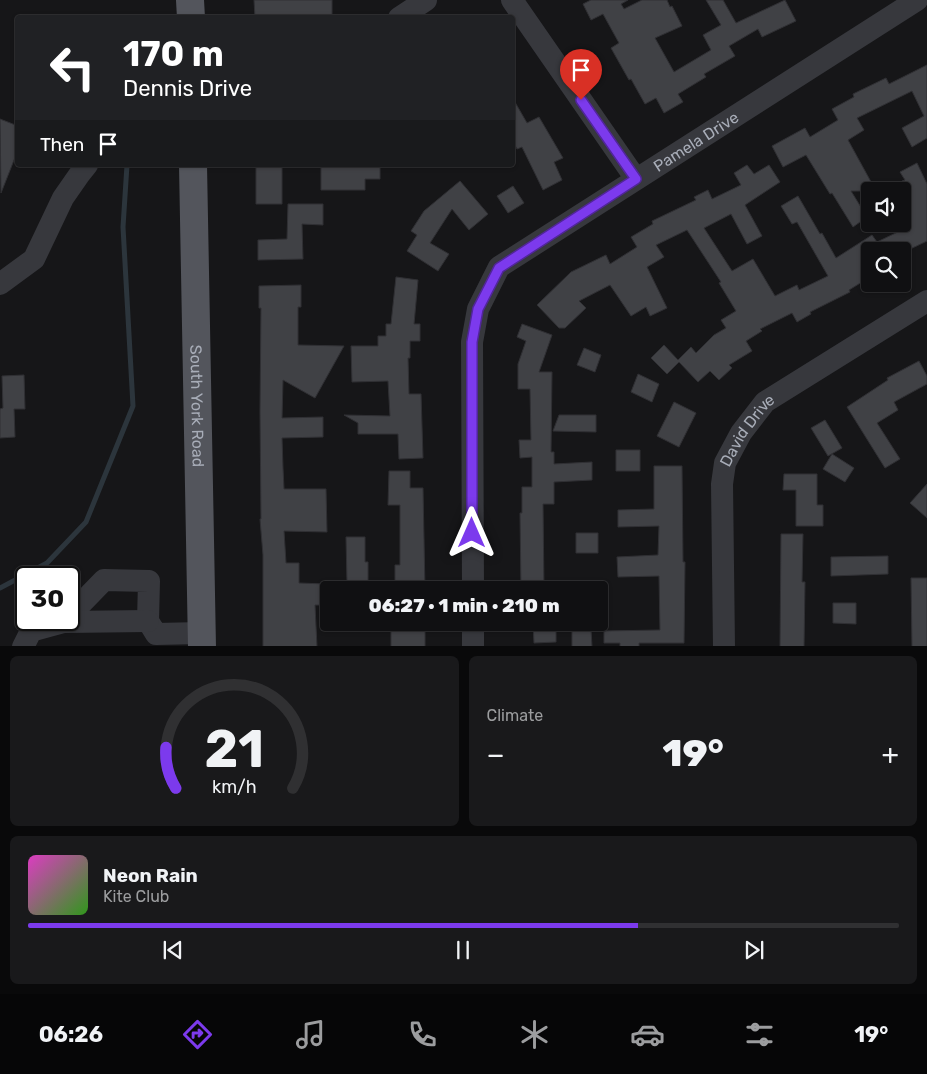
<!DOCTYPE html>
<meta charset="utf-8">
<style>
:root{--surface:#101012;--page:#19191b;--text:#f1f3f6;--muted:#9c9d9f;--line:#303032;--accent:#7c3aed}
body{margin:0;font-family:Rubik,sans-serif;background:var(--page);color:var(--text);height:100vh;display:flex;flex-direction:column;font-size:19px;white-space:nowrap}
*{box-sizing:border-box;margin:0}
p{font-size:16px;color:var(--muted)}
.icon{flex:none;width:28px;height:28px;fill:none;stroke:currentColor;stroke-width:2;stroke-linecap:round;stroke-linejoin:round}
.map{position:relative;height:646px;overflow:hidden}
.side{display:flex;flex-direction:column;gap:10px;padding:10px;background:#09090a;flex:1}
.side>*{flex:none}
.hud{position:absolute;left:15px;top:15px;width:500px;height:152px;border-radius:5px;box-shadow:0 1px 4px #0004,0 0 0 1px var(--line);background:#202124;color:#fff;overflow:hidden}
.tools{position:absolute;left:861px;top:182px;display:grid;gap:10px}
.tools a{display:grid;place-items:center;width:50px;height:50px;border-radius:5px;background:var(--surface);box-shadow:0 1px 4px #0004,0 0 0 1px var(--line);font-size:25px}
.speed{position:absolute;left:15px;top:566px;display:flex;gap:10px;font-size:25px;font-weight:700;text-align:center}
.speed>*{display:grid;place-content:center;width:65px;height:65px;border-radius:50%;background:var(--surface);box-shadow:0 1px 4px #0004,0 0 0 1px var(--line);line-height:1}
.speed .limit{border:2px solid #111;border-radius:8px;background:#fff;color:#111}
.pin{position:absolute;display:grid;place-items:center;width:42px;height:42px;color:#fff;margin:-51px -21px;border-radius:50% 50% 50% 0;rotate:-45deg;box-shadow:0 0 5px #0007}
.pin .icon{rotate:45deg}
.me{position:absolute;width:55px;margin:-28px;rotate:0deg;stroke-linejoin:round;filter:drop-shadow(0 0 4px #0008)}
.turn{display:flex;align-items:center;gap:18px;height:105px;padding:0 25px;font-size:22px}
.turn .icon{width:65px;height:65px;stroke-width:2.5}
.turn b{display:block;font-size:35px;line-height:42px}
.then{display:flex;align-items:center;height:48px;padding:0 25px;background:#0003;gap:10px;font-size:19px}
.big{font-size:38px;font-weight:800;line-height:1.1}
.side .tile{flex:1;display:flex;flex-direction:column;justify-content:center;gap:8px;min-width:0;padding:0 18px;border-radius:8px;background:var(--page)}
.side .dial{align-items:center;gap:0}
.dial svg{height:130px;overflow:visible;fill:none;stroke:var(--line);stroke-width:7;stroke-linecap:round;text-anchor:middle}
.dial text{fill:var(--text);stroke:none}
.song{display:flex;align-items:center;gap:15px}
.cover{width:60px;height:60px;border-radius:8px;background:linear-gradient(135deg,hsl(310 70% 55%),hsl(110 70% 35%))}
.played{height:5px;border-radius:2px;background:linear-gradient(90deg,var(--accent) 70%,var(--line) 70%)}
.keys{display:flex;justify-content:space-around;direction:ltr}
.heat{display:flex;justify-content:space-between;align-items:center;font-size:28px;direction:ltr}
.side .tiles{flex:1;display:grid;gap:10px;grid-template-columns:1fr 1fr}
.tile:last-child{grid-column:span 2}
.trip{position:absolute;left:320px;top:581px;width:288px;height:50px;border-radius:5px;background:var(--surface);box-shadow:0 1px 4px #0004,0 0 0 1px var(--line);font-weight:800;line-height:50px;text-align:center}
.dock{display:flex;height:80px;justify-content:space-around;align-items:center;background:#060607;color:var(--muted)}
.dock .icon{width:35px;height:35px}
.dock .active{color:var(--accent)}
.dock b{font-size:22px;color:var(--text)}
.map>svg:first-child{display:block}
</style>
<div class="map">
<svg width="927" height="647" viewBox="0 0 927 647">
<rect width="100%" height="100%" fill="#161618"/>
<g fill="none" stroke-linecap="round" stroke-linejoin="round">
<!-- stream -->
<path stroke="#2c353c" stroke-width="5" d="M0,588l47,-25 39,-41 47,-116 -10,-179 4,-62"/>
</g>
<!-- building -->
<path fill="#404145" stroke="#303034" d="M254,0h78v15l-34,3h-43z
M591,0h37l-7,4 3,5 18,-9h25l3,7 2,-1 10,20 -27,12 19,34 37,-22 -8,-15 18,-10 -15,-25h17l13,23 49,-23 11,21 -34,16 -4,-8 -29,17 6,10 -31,18 2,3 -28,17 5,8 -19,11 -8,-15 -11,6 -14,-25 -2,1 -18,-32 8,-5 -16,-29 -12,6 -8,-16z
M927,65v73l-15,9 -10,-19 22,-12 -12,-25 -55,27 7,12 -16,10 28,51h-25l16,26 -14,10 -21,-34 -2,1 -24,-39 -23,12 -11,-21 33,-18 5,9 28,-17 -6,-11 22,-12 -1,-3 33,-16 3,6z
M512,97l15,26 12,-6 24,41 -9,4 8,18 -19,10 -21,-43 -5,2 -5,-9z
M0,119l18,7v24l-17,43z
M917,163l10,21v57l-21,10h-36v26l-21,13 1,2 -40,20 1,2 -14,8 -5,-9 -32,16 2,2 -16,10 6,10 -23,14 3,3 -13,12 -9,-9 -12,11 -19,-20 -12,12 -16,-16 13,-13 14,15 13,-13 5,6 18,-18 12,-7 -5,-8 15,-9 -17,-28 2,-1 -34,-52 -31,15 8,12 -17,10 20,41 -17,8 -4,-9 -15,9 -21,-31 -31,16 7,7 -21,20h-6l-22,-23 34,-33 35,-17 4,9 27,-17 -6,-10 22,-13 -1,-3 44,-21 -2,-3 14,-7 4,9 29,-14 -7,-12 13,-8 7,9 15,-9 11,17 -35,23 17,31 -15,8 -16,-30 -27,14 28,43 21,-12 22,37 22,-11 2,5 29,-14 -31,-54 -5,2 -11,-18 17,-10 22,38 2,-1 14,25 36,-23 5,7 25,-12v-49l3,-1 -5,-8z
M256,165h26v39h-26z
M321,165h59v14h-15v11h-44z
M460,181l28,33 -19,16 -17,-21 -22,34 19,11 -11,17 -31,-20 10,-16 -6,-4 13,-20z
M513,186l11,17 -16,10 -11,-17z
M288,204h35v21l-21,-1 1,35 -45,1v-20l29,-1z
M396,277l22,3 -4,44h6v17h-10v17h-2l1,36h12l2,64 -24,1 -1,-25h-40v-11l-14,-8 46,1 -2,-35 -36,1 -1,-36h27v-10h8v-12h5z
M301,285v22h-3v38l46,1 -29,52 -32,-18 -1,38 41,-1v20l-41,1 1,30 1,21h42l1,43 -43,-1 2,32h13v20l27,1v21h-11l2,42h-54v-92l-3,-36h1l-1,-107 1,-104h-2v-22z
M522,324l30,11 -13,37h13l-1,80h3v12l38,-2v18l-38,2v22h-11l1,86h-23l-1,-77h2v-26h10v-30l-12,1 -1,-18h12l-1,-51h-12v-25l8,-23 -9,-4z
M584,348l17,7 -6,17 -18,-7z
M919,361l8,15v8l-33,18 4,8 -21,13 23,36 -15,9 -38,-61 41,-27 -1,-2z
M638,374l21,10 -7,18 -21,-10z
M24,375l1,34h-11l1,28 -15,1v-29l3,-1 -1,-32z
M674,402l22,11 -17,34 -22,-11z
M559,415h37v17l-43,-1z
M825,420l17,28 -14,8 -17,-28z
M616,450h24v21h-24z
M832,454l22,14 -9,14 -22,-13z
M654,466h28l1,96h2l-1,81h-45v4h-19v-4h-16v-12l56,-1 -1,-54 -41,1 -1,-20 41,-2 1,-29 -41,1v-17l36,-1z
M389,471h21v17h13l2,102h-30v-25h5v-60h-12z
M784,474h33v31h6v21h-27v-36h-13z
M927,484v34l-17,-15z
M576,533h22v20h-22z
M781,534h22l-1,48h3l-1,65h-24z
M346,537h19v25h3v20h-21z
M888,556v18l-57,2v-19z
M911,578h16v69h-15z
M833,603h23v21l-23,-1z
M391,622h22v9h12v16h-34z
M533,622h23v20l-22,1z
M572,629h19l1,18h-20z"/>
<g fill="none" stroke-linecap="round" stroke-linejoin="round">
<!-- minor -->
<g stroke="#37383d" stroke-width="22">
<path d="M512,0l124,179"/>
<path d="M399,18l27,-18"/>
<path d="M0,284l34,-25 29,-61 16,-23 8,-10"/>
<path id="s1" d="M473,590l-1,-248 6,-33 21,-42 418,-267"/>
<path d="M69,616l35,-36 45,1 -1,40 8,13 45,-1"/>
<path d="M64,622l84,-1"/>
<path d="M473,622v25"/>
<path d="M23,647l8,-16 33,-9 1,-2"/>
<path id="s2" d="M724,647l-2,-163 3,-21 16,-30 24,-31 162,-101"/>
</g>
<!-- major -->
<g stroke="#53555c" stroke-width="28">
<path d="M190,0l1,18"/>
<path id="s3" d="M193,165l9,482"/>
</g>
</g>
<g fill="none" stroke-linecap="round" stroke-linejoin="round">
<defs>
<path id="route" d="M472,533v-191l6,-33 21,-41 137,-89 -55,-79"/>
</defs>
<!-- route casing -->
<use href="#route" stroke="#51269a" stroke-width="12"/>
<!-- route -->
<use href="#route" stroke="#7c3aed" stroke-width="9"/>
</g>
<g text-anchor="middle" stroke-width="5" stroke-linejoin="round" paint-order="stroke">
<!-- street labels -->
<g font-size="16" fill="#a8adb8" stroke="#111113">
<text dy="6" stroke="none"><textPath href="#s1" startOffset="562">Pamela Drive</textPath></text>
<text dy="6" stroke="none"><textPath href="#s3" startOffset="241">South York Road</textPath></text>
<text dy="6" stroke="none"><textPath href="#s2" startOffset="224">David Drive</textPath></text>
</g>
</g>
</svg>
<div class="tools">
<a><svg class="icon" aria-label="sound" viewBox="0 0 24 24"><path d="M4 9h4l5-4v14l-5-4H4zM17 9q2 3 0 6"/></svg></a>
<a><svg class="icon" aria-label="search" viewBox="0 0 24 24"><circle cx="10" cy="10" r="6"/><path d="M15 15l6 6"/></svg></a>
</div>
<div class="speed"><div class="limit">30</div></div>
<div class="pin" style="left:581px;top:100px;background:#d93025"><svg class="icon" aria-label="arrive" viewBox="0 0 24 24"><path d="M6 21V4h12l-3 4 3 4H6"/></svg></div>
<svg class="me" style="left:472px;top:533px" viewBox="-20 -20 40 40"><path d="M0-17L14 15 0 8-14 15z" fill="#7c3aed" stroke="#fff" stroke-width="4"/></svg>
<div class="trip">06:27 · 1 min · 210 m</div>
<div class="hud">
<div class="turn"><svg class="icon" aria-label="left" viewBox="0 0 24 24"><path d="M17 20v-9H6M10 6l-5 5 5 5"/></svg><div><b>170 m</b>Dennis Drive</div></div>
<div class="then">Then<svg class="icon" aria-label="arrive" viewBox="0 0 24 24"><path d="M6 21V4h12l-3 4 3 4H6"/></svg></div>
</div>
</div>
<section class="side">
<div class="tiles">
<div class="tile dial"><svg viewBox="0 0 100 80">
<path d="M14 69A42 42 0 1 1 86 69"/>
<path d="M14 69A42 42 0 0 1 8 44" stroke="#7c3aed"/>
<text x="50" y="56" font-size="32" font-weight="700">21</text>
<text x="50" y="72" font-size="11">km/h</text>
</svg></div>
<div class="tile"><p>Climate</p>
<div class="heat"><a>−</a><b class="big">19°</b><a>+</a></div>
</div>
<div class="tile">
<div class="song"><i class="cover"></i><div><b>Neon Rain</b><p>Kite Club</p></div></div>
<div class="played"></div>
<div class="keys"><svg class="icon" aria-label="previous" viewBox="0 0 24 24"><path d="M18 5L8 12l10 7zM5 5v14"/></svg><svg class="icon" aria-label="pause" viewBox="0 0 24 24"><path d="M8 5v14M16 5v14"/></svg><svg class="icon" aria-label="next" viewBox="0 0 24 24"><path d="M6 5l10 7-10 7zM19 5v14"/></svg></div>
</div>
</div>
</section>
<nav class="dock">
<b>06:26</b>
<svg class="icon active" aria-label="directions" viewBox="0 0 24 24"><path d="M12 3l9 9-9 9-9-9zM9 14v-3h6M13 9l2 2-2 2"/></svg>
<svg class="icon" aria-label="music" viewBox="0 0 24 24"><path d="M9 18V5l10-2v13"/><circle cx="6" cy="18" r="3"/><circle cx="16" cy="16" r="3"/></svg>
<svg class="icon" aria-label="phone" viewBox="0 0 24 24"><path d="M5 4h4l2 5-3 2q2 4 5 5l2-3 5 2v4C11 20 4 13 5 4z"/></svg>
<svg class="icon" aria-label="climate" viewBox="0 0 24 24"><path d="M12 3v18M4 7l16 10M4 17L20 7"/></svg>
<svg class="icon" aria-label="car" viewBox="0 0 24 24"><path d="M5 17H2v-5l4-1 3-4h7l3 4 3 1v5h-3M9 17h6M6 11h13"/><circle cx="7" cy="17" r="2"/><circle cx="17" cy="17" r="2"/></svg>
<svg class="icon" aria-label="filters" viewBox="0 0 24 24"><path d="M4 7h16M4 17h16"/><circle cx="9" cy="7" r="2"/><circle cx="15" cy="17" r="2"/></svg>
<b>19°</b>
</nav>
